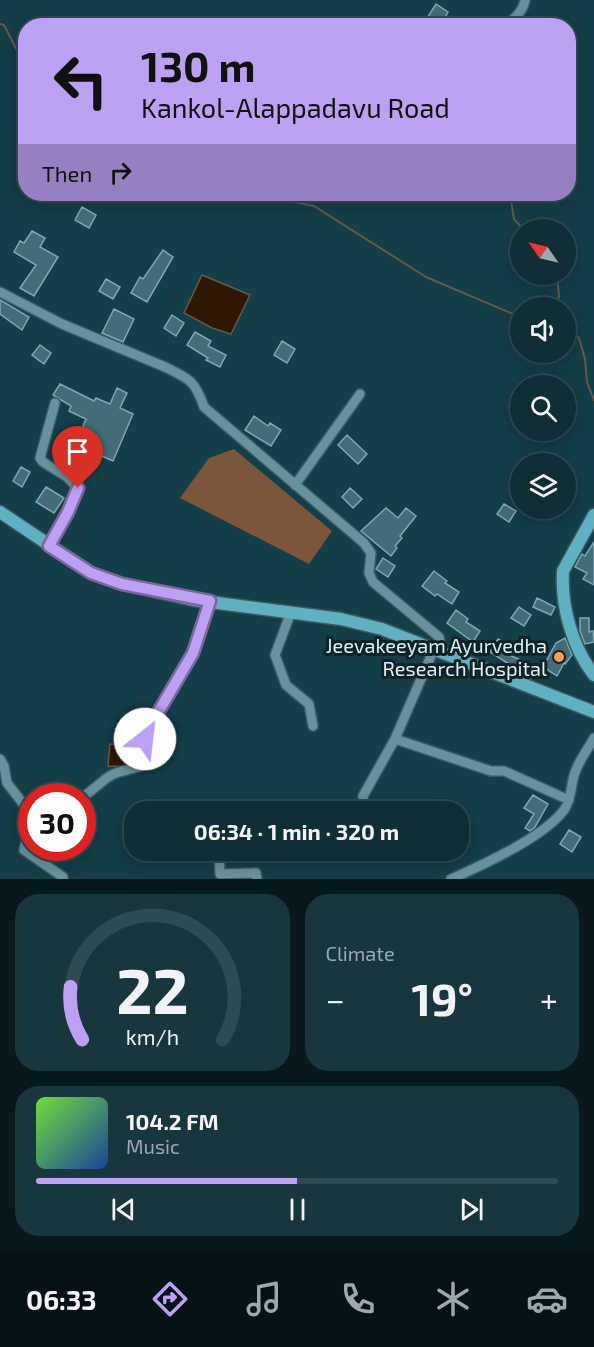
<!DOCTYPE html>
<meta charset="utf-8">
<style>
:root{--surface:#0f2e36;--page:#18363e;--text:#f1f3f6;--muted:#9ba8ad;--line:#2f4a51;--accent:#bca0f2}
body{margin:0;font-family:"Exo 2",sans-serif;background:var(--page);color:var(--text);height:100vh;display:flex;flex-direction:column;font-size:22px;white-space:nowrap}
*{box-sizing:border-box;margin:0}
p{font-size:20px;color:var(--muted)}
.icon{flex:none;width:33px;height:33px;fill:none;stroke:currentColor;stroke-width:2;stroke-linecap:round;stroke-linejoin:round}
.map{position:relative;height:879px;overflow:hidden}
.details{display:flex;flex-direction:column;gap:15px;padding:15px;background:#08191e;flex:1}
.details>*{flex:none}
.banner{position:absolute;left:18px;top:18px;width:558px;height:183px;border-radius:24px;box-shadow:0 3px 15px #0003,0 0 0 2px var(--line);background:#bca0f2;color:#111;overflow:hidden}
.needle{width:39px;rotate:304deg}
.tools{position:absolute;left:510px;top:219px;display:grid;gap:12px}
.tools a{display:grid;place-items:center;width:66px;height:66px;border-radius:50%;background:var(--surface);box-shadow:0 3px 15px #0003,0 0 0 2px var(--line);font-size:30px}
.speed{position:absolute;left:18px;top:783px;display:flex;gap:12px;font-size:30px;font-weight:700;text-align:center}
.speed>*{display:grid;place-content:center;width:78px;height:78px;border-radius:50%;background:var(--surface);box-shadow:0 3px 15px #0003,0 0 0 2px var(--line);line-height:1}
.speed .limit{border:9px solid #d22;background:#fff;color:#111}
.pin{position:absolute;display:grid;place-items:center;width:51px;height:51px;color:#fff;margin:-62px -26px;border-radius:50% 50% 50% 0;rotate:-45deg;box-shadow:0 0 6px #0007}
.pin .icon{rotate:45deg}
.me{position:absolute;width:66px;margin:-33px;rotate:29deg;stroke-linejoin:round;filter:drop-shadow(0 0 4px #0008)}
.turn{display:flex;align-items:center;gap:21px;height:126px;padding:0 24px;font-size:27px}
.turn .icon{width:78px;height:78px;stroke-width:2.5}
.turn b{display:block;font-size:42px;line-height:51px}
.then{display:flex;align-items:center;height:57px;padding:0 24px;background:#0003;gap:12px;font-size:22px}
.big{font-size:45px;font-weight:700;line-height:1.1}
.details .widget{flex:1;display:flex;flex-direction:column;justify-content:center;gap:9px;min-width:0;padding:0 21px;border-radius:24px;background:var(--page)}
.details .dial{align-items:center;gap:0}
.dial svg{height:156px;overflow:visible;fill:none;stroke:var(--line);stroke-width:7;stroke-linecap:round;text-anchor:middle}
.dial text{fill:var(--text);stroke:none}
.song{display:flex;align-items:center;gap:18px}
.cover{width:72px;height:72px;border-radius:9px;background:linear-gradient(135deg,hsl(100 70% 55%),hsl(220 70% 35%))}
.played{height:6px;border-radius:3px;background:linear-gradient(90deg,var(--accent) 50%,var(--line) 50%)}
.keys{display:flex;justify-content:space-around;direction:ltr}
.heat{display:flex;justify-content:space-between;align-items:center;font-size:33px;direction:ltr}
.details .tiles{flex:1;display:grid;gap:15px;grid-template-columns:1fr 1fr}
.widget:last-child{grid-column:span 2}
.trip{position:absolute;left:124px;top:801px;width:345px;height:60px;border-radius:24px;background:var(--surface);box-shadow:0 3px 15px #0003,0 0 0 2px var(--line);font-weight:700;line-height:60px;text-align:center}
.menu{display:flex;height:96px;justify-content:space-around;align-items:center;background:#061216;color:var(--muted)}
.menu .icon{width:42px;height:42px}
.menu .on{color:var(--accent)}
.menu b{font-size:27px;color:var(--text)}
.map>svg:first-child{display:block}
</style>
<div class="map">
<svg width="594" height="879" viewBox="0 0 594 879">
<rect width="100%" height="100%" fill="#143e48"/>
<!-- green -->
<path fill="#7b563b" d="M234,449l98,82 -23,33 -129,-66 29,-40z"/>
<!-- water -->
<path fill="#2f1704" stroke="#63584d" stroke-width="1.5" d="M202,275l48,20 -19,39 -19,-6 -28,-15z
M110,744l25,1 3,22 -30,-1z"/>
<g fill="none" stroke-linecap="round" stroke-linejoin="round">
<!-- stream -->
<path stroke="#63584d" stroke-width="2" d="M0,24l4,1 22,43
M255,194l59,12 112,71 94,40
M510,194l4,25 10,11
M550,308l9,-11 -2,-23
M566,328l13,10 6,21 2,23 7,18"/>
</g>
<!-- building -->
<path fill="#436c77" stroke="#7da8b3" stroke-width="1.5" d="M436,4l12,8 -2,4 15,10h-39z
M82,207l14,8 -7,13 -14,-8z
M32,231l13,7 -5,9 18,10 -24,39 -14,-8 16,-23 -22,-13 6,-11 4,2z
M163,250l10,7 -26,45 -16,-9 9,-16 3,2z
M106,279l14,8 -7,12 -14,-8z
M0,300l29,17 -7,13 -22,-16z
M114,309l20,10 -11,23 -21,-9z
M172,315l12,8 -8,13 -12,-8z
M195,332l16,9 -3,5 18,9 -6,12 -14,-7 2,-2 -21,-13z
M282,341l13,8 -8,14 -13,-8z
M40,345l11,8 -7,11 -12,-9z
M60,384l34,17 2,-3 14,6 7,-16 10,5 -7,15 13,6 -20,47 -38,-17 11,-25 -17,-8 2,-5 -18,-11z
M254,416l14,10 2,-3 11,7 -10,16 -26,-16z
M347,435l20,19 -9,10 -20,-19z
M21,467l9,5 -8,15 -9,-6z
M46,487l18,11 -10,15 -18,-11z
M350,488l12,11 -9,9 -11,-11z
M504,504l12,7 -7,11 -12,-8z
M386,508l12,10 8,-10 10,8 -16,20 2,2 -7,8 2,2 -6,8 -30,-25z
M594,542v43l-11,-6 4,-6 -12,-6 7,-13 3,2z
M383,558l12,8 -7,11 -12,-8z
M434,571l13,10 -2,2 14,9 -7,12 -15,-10 -2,2 -13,-10z
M537,598l18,9 -4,8 -18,-8z
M519,607l12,8 -7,11 -13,-8z
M456,610l12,9 -2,3 14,9 -7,11 -26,-19z
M580,618h9v14l4,-1 1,11 -9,2 -5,-13z
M565,638l7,17 -7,9 -1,-1 -7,13 -14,-9 13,-24z
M498,639l11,6 -5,8 22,9 -1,3 10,4 -4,10 -24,-11 2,-4 -19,-12z
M533,795l15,9 -13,23 -5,4 -5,-3 9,-14 -10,-6z
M569,830l12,7 -9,15 -12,-8z"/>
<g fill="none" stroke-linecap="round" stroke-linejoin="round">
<defs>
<path id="minor" d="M503,26c11,-6 20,-14 22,-26
M0,292l62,32 103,43c25,12 30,14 39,40l160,136 7,10 -2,20 4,9 66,55 3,15
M295,485l65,-91
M49,546l12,-20 17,-38 -11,-11 -24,-15 -3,-4 15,-55
M291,612l-16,43 11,30 23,19 4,22
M434,649l-39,90 96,32h13l65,29
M0,759l4,7 3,17 25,32
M82,797c11,-6 18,-15 28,-21 10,-6 22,-6 33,-11l3,-32 47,-80 17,-52
M364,806l-1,-10 32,-57
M32,817l-8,33 39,27v2
M219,850l1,24 36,-1 1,6
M451,879c32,-14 93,-42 113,-69 9,-13 6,-27 12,-40 4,-11 12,-21 18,-32"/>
<path id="major" d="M0,512l91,61 31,11 72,16 147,19 41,10 212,83
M594,515l-31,56c-2,35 9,76 31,104"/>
</defs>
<!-- minor casing -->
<use href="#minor" stroke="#3c5960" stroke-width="12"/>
<!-- major casing -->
<use href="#major" stroke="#3c5960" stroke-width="15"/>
<!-- minor -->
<use href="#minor" stroke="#67919c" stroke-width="9"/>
<!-- major -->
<use href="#major" stroke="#60b0c2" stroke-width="12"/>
</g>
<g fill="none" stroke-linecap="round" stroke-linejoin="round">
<defs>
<path id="route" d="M78,488l-10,24 -19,34 42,27 31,11 88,17 -17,52 -47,80 -1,6"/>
</defs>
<!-- route casing -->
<use href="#route" stroke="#7a689d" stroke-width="15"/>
<!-- route -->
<use href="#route" stroke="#bca0f2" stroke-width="10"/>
</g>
<!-- markers -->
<circle fill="#fc9d52" stroke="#112227" stroke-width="2" cx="559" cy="657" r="6"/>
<g text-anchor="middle" stroke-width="6" stroke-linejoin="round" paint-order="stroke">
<!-- poi labels -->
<g font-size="20" fill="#dbf1f6" stroke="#112227" text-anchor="end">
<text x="547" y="653">Jeevakeeyam Ayurvedha<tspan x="547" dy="23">Research Hospital</tspan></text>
</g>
</g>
</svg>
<div class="tools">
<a><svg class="needle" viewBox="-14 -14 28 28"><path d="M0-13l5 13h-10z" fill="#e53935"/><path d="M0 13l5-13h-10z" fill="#9ba8ad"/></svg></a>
<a><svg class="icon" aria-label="sound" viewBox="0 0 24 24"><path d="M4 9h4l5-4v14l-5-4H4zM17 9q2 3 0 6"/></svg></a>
<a><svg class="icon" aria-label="search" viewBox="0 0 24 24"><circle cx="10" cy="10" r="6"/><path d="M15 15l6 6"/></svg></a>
<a><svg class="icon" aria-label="layers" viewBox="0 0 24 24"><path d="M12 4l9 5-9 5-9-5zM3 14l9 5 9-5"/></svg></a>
</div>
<div class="speed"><div class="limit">30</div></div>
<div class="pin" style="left:78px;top:488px;background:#d93025"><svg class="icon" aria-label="arrive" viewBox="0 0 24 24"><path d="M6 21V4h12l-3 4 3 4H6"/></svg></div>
<svg class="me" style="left:145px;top:739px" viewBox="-20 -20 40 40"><circle r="19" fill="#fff"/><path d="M0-13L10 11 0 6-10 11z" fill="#bca0f2"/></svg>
<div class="trip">06:34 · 1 min · 320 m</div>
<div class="banner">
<div class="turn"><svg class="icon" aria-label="left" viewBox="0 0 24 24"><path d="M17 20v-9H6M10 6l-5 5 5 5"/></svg><div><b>130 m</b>Kankol-Alappadavu Road</div></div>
<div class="then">Then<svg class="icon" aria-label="right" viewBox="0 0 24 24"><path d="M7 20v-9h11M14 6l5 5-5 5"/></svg></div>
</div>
</div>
<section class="details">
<div class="tiles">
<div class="widget dial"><svg viewBox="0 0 100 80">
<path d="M14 69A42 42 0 1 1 86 69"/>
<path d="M14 69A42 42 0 0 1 8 42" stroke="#bca0f2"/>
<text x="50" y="56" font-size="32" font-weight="700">22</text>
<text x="50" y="72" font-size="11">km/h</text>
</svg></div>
<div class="widget"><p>Climate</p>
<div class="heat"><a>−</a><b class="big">19°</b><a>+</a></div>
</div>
<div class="widget">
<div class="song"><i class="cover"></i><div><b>104.2 FM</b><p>Music</p></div></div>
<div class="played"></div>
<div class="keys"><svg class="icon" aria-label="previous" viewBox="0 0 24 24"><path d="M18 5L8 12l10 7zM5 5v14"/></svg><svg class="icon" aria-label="pause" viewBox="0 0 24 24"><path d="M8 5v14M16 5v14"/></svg><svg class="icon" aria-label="next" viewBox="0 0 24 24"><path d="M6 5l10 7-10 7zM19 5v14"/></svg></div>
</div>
</div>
</section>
<nav class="menu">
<b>06:33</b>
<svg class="icon on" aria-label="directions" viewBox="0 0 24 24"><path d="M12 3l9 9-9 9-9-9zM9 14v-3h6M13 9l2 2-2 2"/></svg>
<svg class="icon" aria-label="music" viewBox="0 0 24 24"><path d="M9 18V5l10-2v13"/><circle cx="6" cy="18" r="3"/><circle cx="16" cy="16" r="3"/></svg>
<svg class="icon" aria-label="phone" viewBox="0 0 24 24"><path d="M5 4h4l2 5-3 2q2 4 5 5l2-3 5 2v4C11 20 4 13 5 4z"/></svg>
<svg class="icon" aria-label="climate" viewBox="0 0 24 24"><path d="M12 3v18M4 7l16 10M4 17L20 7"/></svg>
<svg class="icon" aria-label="car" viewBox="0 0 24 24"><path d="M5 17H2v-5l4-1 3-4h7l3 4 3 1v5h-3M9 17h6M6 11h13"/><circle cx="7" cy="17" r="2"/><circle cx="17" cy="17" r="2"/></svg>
</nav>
